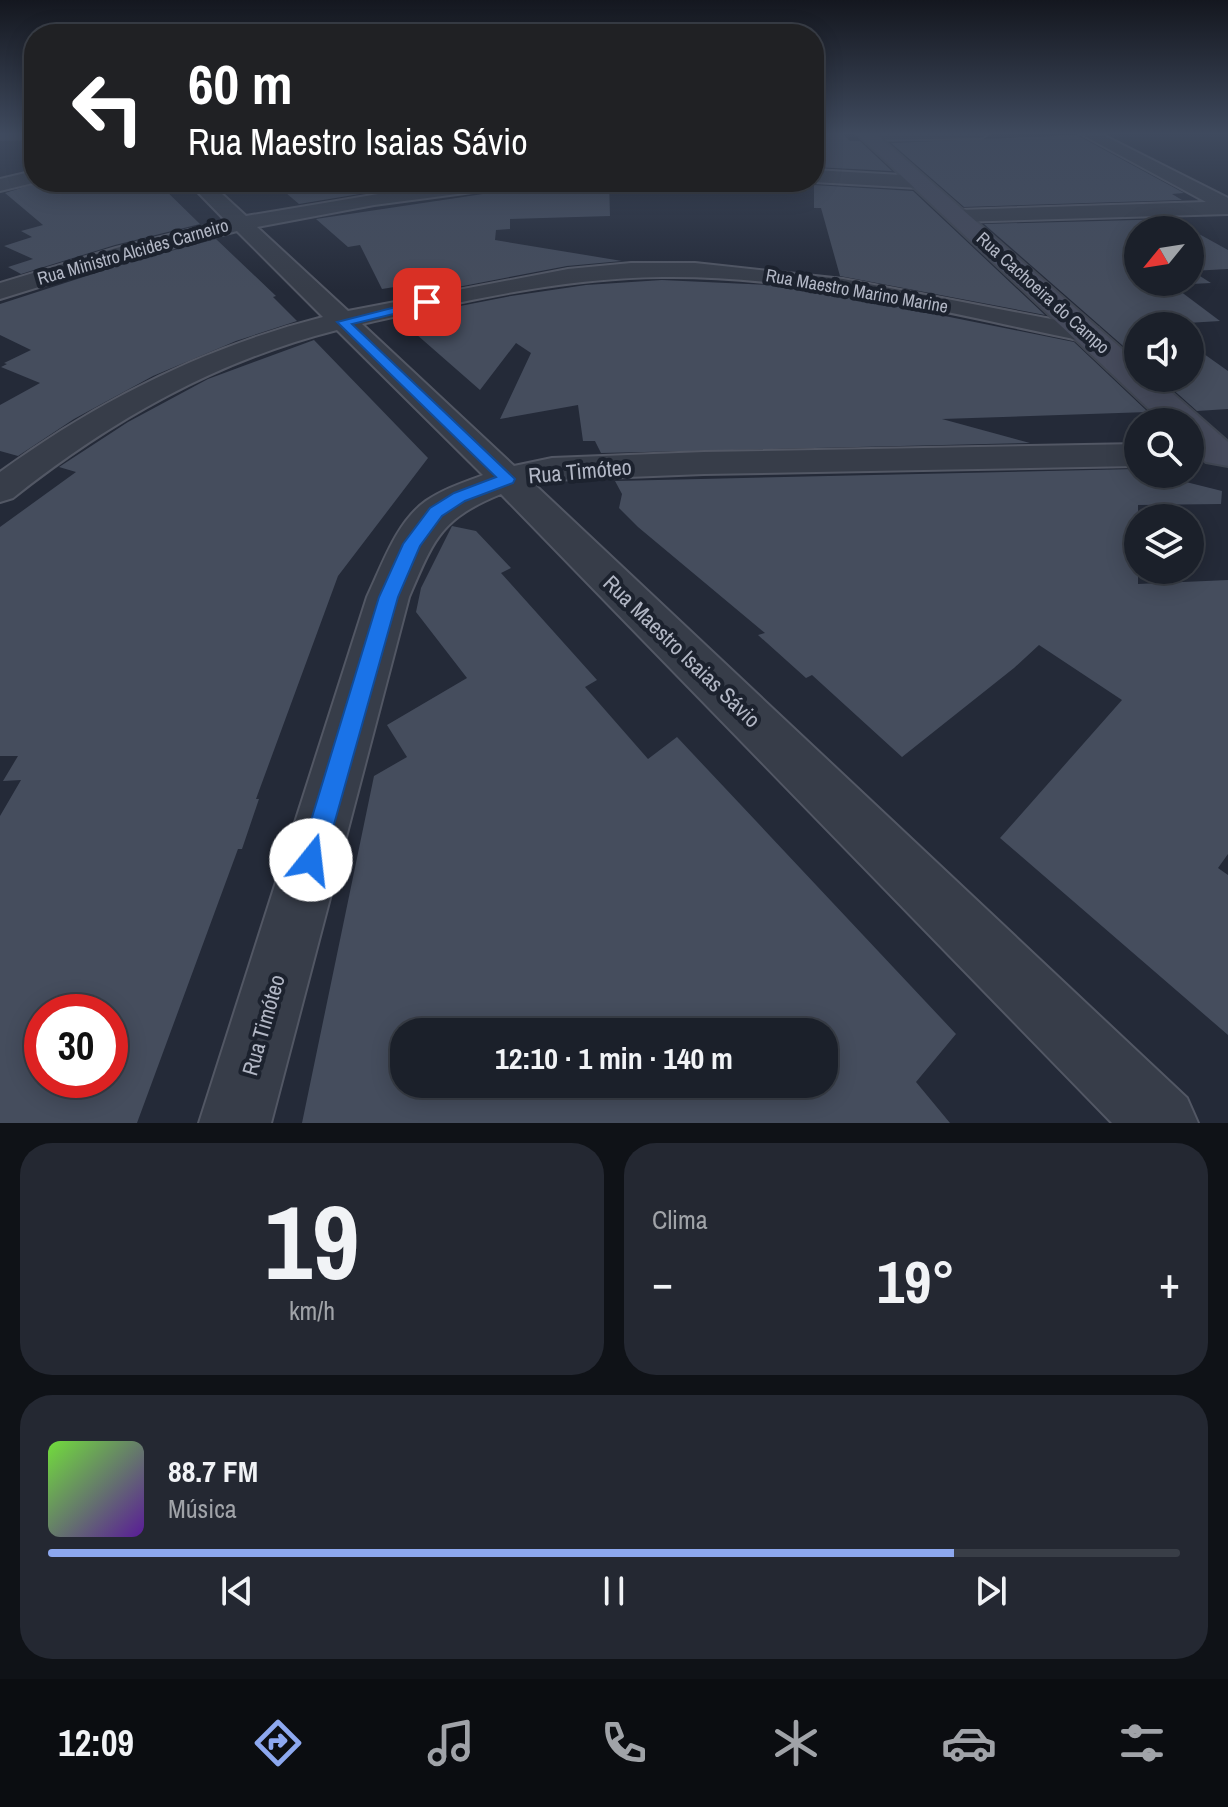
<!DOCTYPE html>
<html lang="pt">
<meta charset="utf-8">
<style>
:root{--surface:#1b202a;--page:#242832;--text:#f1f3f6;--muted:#a0a3a8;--line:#393e47;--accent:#8da8ef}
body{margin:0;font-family:"Archivo Narrow",sans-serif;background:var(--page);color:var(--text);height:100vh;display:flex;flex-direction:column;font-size:30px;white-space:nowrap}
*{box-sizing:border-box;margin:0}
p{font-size:26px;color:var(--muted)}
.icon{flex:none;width:44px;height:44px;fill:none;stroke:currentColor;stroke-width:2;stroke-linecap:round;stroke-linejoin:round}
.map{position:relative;height:1123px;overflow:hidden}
.drawer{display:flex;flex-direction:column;gap:20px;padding:20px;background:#0f1217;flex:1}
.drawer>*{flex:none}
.guide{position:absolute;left:24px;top:24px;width:800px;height:168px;border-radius:32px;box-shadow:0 4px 20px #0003,0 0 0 2px var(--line);background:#202124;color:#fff;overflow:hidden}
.needle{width:52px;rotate:240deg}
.buttons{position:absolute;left:1124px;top:216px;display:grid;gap:16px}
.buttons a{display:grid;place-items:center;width:80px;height:80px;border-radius:50%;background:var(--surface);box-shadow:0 4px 20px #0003,0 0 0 2px var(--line);font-size:40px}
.speed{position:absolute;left:24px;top:994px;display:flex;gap:16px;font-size:40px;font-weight:700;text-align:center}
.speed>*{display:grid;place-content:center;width:104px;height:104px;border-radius:50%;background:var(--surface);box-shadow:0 4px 20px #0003,0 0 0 2px var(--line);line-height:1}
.speed .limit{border:12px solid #d22;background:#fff;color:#111}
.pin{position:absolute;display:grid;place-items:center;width:68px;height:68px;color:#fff;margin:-34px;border-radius:16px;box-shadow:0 4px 12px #0006}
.me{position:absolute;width:88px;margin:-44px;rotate:16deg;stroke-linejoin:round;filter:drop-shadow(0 0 6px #0008)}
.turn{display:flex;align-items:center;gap:28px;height:168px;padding:0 32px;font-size:36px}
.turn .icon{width:104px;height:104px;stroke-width:2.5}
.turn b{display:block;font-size:56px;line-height:68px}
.big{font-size:60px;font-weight:800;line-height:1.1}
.drawer .tile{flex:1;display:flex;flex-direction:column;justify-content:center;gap:12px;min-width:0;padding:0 28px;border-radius:32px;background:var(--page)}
.drawer .dial{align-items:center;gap:0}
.dial b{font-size:104px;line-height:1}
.song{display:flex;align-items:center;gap:24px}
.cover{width:96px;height:96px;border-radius:12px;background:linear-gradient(135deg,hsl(100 70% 55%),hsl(270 70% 35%))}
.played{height:8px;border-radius:4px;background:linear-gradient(90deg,var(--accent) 80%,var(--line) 80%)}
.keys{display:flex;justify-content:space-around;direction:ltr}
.heat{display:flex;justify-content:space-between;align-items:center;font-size:44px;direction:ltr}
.drawer .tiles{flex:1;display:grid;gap:20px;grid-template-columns:1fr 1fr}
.tile:last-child{grid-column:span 2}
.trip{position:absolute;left:390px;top:1018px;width:448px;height:80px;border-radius:32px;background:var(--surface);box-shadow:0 4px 20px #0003,0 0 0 2px var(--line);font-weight:800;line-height:80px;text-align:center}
.tabs{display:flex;height:128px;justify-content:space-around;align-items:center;background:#0b0d11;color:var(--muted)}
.tabs .icon{width:56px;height:56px}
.tabs .on{color:var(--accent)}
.tabs b{font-size:36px;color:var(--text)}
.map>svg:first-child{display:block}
</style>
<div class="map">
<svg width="1228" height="1123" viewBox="0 0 1228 1123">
<rect width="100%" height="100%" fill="#242a38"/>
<!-- building -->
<path fill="#454d5d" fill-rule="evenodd" d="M814,133h27l9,8h10l32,30 -78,-4z
M1077,135l107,58 -12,1 10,6 -218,7 -73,-64z
M40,182h117l43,42 -85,21 -94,29 -13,-7 25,-8 -29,-13 28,-9 -11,-6 22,-6 -38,-32z
M273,182h159l-133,22z
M516,182h93l1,34 -100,3v10l-14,1 -1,10 127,21 -55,5 -156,30 2,-12 -31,5 -22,-44 -12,2 -32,-28 187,-28z
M814,185l99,6 132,124 -205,-39 -19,-68h-7z
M1172,219l56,31v19l-36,2 19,12 -39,2 48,36 -82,5v33l-154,-135zM1138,230h52v52h-52z
M216,239l60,57 -3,1 24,24 -61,20 -83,35 -79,43 -56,37 -18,-5v-46l40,-22 -39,-16 6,-3 -3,-1 27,-13 -31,-15v-31l133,-43z
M662,280l107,5 76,11 229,46 74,70 -206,7 88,24 -429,10 -6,-12h-12l-5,-36 -78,14 31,-66 -15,-10 -36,47 -72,-63 1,-11 102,-20 75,-11z
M314,340l114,118 -90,118 -82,223h3l-17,50h-4l-101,274h-137v-307l21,-36 -18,1 15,-25h-18v-229l76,-55 -17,-5 69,-45 80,-43zM42,1012h68v68h-68z
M1190,344l38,27v38l-31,2 -37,-33h30z
M1134,469l4,1v4h16l68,17 -1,13 -83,1v79l90,-4v274l-10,14 10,7v160l-228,-197 122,-138 -83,-55 -25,23 -112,89 -90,-82 -6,3 -48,-43 7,-2 -127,-106 -19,-19 3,-14 -7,-13z
M452,526l24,5 35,37 -10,5 96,107 -12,7 63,72 29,-22 279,297 -40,48 34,41h-648l72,-347 33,-19 -20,-32 80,-47 -51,-66 5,-24zM404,1032h420v52h-420z"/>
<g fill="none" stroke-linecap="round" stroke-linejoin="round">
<defs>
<path id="minor" d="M861,133h128l-8,5 -113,2 -6,-2z
M1079,133h20l129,65v16l-271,8 -10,-6 10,-6 249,-8z
M814,170l105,6 10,6 -10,6 -105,-6z
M34,171v11h3l-37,9v-12z
M188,182h21l37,34 192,-32 75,-2 -10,6 -129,17 -117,22 91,84 220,-42 63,-6h64l148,16 255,49 4,6 -4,6 -10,2c-139,-28 -283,-67 -426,-65 -102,1 -202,25 -300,47l152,142 38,-8 152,-6 434,-8v22l-434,8 -152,6 -18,4 653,614 11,25h-86l-611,-629c-61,25 -67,45 -92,103l-138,526h-72l168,-526c15,-31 29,-75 59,-96 17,-12 37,-18 57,-26l-146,-145c-122,31 -227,91 -324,168l-13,4v-30c99,-72 205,-125 323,-155l-86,-86 -105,27 -132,41v-16l116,-35 110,-27z"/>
<path id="secondary" d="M0,133h34v5l-34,1z
M856,133h19l263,230v15h17l73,64v24l-22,-4 -16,-15v-25h-27z"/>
</defs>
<!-- minor casing -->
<use href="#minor" stroke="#525764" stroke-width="4"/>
<!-- secondary casing -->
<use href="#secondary" stroke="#404652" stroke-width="4"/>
<!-- minor -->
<use href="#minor" fill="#373d49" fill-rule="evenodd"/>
<!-- secondary -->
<use href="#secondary" fill="#464b5c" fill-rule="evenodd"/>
</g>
<!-- sky -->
<linearGradient id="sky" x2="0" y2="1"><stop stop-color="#14171f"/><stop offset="0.46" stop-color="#3f4a5e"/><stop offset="1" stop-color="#3f4a5e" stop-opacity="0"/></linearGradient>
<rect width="1228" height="290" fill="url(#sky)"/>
<!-- route -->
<path fill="#1a73e8" stroke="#114b97" stroke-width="2" d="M427,299l5,3 -1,3 -79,19 163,155 -2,4 -48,18 -23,15 -22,30 -22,51 -74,263 -4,9 -9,4 -9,-4 -3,-9 80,-263 24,-53 27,-36 24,-15 42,-16 -159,-155z"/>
<g text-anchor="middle" stroke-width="8" stroke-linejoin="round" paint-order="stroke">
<!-- far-street labels -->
<g font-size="18" fill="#b2b7c5" stroke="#1c222e">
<text transform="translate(133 252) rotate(-16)" y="6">Rua Ministro Alcides Carneiro</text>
<text transform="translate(857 291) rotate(10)" y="6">Rua Maestro Marino Marine</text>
<text transform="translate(1043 293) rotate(42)" y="6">Rua Cachoeira do Campo</text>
</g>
<!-- street labels -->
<g font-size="22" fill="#b2b7c5" stroke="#1c222e">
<text transform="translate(580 471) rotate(-5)" y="8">Rua Timóteo</text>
<text transform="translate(682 651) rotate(44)" y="8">Rua Maestro Isaias Sávio</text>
<text transform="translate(263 1025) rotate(-74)" y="8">Rua Timóteo</text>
</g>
</g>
</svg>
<div class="buttons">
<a><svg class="needle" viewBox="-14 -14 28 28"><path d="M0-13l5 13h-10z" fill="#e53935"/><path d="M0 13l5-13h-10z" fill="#a0a3a8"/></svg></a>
<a><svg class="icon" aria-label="sound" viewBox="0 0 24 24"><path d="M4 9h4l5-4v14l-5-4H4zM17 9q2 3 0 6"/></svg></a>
<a><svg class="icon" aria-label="search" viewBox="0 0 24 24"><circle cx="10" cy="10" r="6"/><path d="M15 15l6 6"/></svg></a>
<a><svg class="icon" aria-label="layers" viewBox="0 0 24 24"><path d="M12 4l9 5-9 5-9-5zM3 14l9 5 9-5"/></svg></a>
</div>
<div class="speed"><div class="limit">30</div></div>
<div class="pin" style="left:427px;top:302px;background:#d93025"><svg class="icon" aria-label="arrive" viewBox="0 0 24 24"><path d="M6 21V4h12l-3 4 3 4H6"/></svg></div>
<svg class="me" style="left:311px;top:860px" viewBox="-20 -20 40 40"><circle r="19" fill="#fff"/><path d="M0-13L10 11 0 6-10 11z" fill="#1a73e8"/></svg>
<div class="trip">12:10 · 1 min · 140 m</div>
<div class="guide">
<div class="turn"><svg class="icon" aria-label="left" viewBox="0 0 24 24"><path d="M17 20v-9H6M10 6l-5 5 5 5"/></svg><div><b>60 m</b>Rua Maestro Isaias Sávio</div></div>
</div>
</div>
<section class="drawer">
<div class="tiles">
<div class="tile dial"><b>19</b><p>km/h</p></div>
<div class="tile"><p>Clima</p>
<div class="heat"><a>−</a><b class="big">19°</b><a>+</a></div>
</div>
<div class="tile">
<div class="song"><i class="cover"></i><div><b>88.7 FM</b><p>Música</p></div></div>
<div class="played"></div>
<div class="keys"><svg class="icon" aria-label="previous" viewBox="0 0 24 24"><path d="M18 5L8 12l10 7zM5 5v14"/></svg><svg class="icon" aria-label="pause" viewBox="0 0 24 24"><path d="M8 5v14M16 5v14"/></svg><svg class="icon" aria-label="next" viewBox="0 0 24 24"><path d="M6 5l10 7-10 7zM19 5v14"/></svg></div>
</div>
</div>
</section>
<nav class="tabs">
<b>12:09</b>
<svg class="icon on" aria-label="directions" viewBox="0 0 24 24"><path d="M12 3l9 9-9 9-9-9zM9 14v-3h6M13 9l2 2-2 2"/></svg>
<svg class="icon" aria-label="music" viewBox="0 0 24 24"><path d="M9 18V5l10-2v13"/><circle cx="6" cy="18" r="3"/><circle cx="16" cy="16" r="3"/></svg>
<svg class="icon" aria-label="phone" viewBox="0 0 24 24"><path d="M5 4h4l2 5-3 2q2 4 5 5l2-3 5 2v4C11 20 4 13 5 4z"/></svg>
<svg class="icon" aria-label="climate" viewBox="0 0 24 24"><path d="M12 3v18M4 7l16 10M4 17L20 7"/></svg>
<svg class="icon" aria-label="car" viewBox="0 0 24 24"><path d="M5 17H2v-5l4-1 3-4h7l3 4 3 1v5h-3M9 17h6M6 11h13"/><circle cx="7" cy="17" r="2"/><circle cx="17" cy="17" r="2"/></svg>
<svg class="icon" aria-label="filters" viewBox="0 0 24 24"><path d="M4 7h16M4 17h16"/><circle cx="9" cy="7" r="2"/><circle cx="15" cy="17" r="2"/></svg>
</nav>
